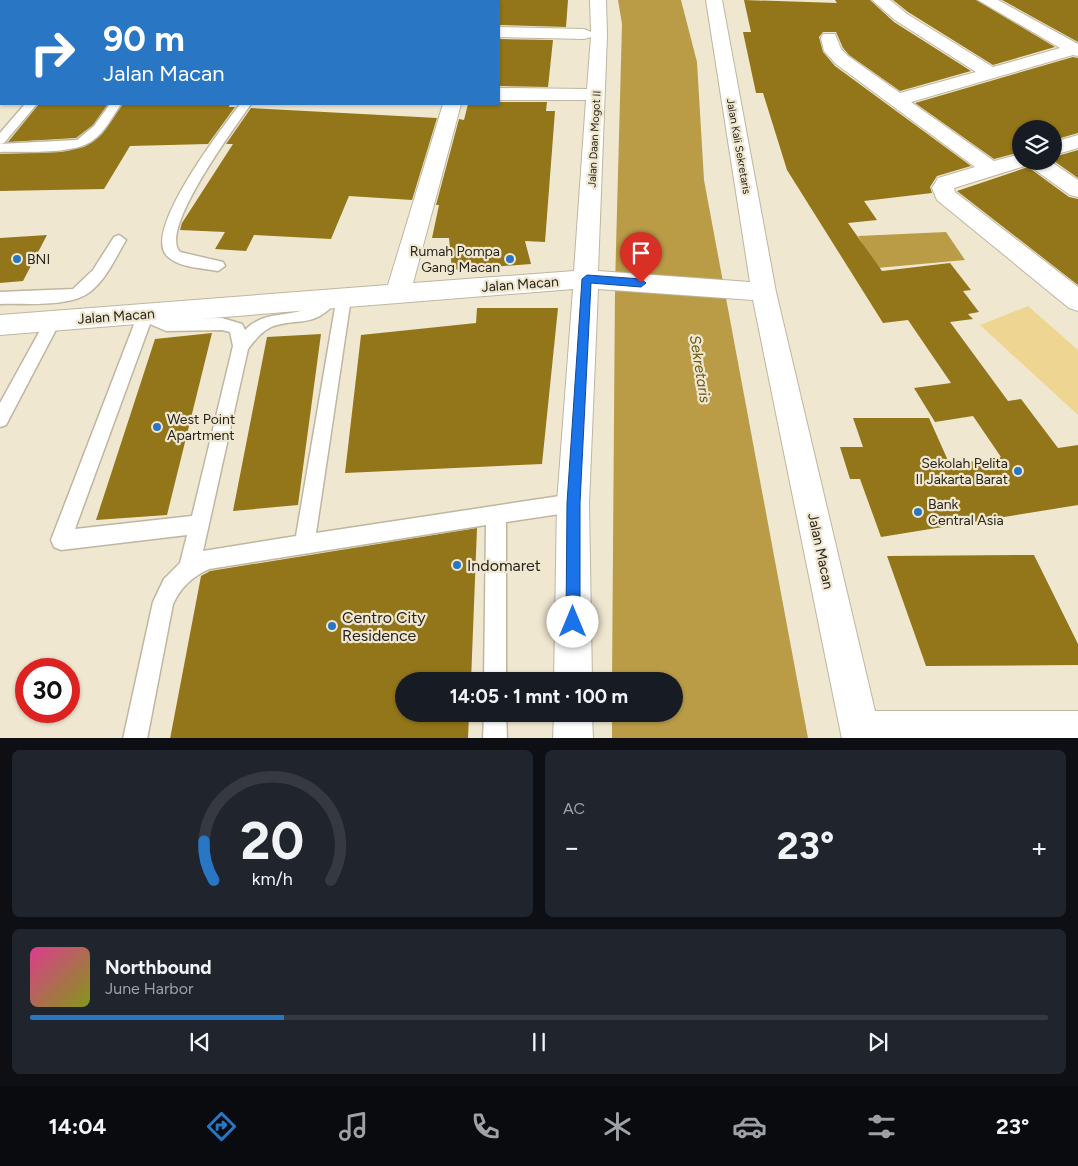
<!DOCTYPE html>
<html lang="id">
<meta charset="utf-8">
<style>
:root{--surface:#171b24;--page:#20242c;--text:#f1f3f6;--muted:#9ea1a6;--line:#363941;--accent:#2976c5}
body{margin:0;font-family:Figtree,sans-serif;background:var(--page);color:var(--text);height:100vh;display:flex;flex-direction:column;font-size:19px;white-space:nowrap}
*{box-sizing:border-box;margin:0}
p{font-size:16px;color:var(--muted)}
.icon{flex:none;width:28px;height:28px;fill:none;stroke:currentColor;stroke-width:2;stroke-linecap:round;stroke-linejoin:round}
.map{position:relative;height:738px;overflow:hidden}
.panel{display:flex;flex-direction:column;gap:12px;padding:12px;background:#0d0f14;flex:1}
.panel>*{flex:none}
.guide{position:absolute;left:0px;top:0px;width:500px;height:105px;box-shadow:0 1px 4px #0004;background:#2976c5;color:#fff;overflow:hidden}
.controls{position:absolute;left:1012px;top:120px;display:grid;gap:10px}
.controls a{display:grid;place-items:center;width:50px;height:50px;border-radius:50%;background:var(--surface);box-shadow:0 1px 4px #0004;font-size:25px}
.speed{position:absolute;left:15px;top:658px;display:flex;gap:10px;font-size:25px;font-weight:700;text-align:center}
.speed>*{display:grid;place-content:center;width:65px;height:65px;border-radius:50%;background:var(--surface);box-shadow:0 1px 4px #0004;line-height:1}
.speed .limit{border:8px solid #d22;background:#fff;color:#111}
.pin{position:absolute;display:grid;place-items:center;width:42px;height:42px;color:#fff;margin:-51px -21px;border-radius:50% 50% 50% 0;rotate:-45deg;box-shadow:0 0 5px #0007}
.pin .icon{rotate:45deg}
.me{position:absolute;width:55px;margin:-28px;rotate:0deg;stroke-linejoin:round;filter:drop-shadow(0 0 4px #0008)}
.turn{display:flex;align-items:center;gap:18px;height:105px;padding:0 20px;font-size:22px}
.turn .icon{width:65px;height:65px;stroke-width:2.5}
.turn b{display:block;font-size:35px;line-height:42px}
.big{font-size:38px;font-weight:700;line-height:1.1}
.panel .tile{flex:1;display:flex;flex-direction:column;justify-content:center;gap:8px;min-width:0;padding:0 18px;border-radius:8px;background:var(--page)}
.panel .dial{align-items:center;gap:0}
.dial svg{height:130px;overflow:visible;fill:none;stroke:var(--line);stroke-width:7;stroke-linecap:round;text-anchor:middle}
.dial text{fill:var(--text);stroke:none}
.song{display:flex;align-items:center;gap:15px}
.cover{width:60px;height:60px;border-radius:8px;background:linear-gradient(135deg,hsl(330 70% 55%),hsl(70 70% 35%))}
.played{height:5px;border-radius:2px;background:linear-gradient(90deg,var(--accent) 25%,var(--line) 25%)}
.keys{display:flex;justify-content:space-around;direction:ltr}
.heat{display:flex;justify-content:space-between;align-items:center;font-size:28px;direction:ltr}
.panel .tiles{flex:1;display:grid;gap:12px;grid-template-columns:1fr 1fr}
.tile:last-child{grid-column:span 2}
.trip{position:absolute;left:395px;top:672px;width:288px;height:50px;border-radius:25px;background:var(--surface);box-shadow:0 1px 4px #0004;font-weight:700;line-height:50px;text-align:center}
.tab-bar{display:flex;height:80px;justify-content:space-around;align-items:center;background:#090b0e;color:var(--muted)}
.tab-bar .icon{width:35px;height:35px}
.tab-bar .current{color:var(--accent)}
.tab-bar b{font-size:22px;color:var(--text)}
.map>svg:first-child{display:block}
</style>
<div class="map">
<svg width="1078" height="739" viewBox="0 0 1078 739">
<rect width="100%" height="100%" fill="#f0e7d1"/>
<!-- green -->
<path fill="#eed591" d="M1028,306l50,44v65l-98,-90z"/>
<!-- water -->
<path fill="#ba9c47" d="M618,0h63l16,62 7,118 104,558 -196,1v-25h62v-33h-62l3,-395 7,-262z
M946,232l19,28 -88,8 -19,-32z"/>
<!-- building -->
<path fill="#937619" d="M499,0h69l-2,27 -67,-2z
M744,0l93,3 -2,-3h35l24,22 77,49 -71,20 -51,-36 -6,-7 -7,-16h-13l-4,5 4,15 12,14 136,100 -34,10 -7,11 2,6 -68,8 13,19 -29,3 34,48 68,-8 21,27 -8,1 16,21 -11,2 5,5 -23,3 58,79 13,-2 37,49 20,-3v60l-197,32 -21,-58h-10l-10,-32h23l-10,-29h76l21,47 51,-8 -28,-41 -38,6 -21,-34 37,-5 -43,-63 -25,3 -96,-153 -24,-77h-7l-13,-61h8z
M893,0h83l79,47 -62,18 -85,-53z
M1002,0h76v42z
M499,39l54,1 -5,47 -49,-1z
M1073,57l5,1v75l-24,7v-11h-33v23l-27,7 -79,-56z
M499,102h48l-1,9h9l-10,131 -20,-1 6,23 -79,6 -3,-32h-17l7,-33h-3l23,-86 5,1 4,-16h31z
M39,104h69l-15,21 -17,13 -68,4z
M123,104h107l-1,3h6l-27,37 -78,2 -26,43 -104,2v-37l61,-2 23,-5 18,-13z
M251,108l186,10 -25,82 -63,-4 -18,43 -77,-4 -8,16 -31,-2 10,-17 -45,-2 2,-7 51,-79h-7z
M1078,150v28l-24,-17v-4z
M1028,167l41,30 9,2v86l-121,-94z
M47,235l-24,46 -23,2v-45z
M477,308h81l-16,156 -197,9 16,-138 115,-12z
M212,333l-45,182 -71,5 59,-181z
M321,334l-23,171 -65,6 34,-174z
M477,528l-6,153h-67v33h65l-1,25h-298l31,-163 9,-5z
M1034,555l44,89v21l-152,1 -39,-110z"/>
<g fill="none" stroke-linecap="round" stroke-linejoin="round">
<defs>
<path id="service" d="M0,9h1v6h-1z
M25,104h12l-33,39 -4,1v-11z
M110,104h11c-9,13 -16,28 -29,37 -20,14 -67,10 -92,11v-8l77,-4 17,-14z
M240,104h11c-15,22 -93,126 -71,148l43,10 2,4 -7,5c-15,-3 -39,-3 -51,-15 -25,-25 56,-129 73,-152z
M119,235l7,5c-10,17 -19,38 -35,51 -20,17 -65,12 -91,13v-12l73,-3 20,-19 21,-33z
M344,292l5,2 2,4 -35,235 257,-39 7,3 2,6 -2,6 -7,3 -67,10v159h-22l2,-156 -277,44c-17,8 -28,18 -36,35l-26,135h-24l30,-137 11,-23 16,-16 7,-28 -126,15 -7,-3 -3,-7 87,-226 3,-4 10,-3 17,12 54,-1 20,6 3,6c17,-18 38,-13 59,-20 10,-3 16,-13 26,-17l7,5 2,-4zM336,302l-40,234 -93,15 45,-202c7,-9 13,-17 23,-22 26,-10 42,2 65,-25zM150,324l16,7 56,-1 8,2 3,14 -41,170 -117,13z
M53,314l5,2 3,4 -55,105 -6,2v-24l48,-87z
M484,714h22l1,25h-24z"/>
<path id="minor" d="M590,0h16l1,35 -9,236 152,11 -44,-282h16l54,292 99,419h203v28h-236l-89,-439 -155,-11 -9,214 3,178h-38l3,-178 16,-214 -573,46v-20l388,-30 55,-181h18l-48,179 161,-12 12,-171h-87v-12l88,1 4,-52 -7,2 -85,-2v-10l85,2 7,3z
M872,0h18l17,14 86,53 67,-19 -82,-48h20l80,44v12l-5,-1 -162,47 83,59 27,-7v7h29l28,19v17l-8,-2 -42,-30 -74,23 1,4 123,95v24l-9,-3 -132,-108 -5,-12 6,-10 37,-11 -139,-103 -12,-13 -3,-13 2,-4h12l6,15 7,7 52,37 76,-21 -81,-52z
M1078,135v13l-24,7v-13z
M554,714h38l1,25h-40z"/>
<path id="trunk" d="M34,1l1,-1
M76,1l1,-1
M0,35l1,-1
M0,85l1,-2"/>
</defs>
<!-- service casing -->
<use href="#service" stroke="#beb6a1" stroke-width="3"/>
<!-- minor casing -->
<use href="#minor" stroke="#beb6a1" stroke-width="2"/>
<!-- trunk casing -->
<use href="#trunk" stroke="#fff" stroke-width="30"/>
<!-- service -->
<use href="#service" fill="#fff" fill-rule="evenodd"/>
<!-- minor -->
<use href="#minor" fill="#fff" fill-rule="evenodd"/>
<!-- trunk -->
<use href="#trunk" stroke="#bad7f8" stroke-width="28"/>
</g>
<!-- route -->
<path fill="#1a73e8" stroke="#114b97" d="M587,275l54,4 5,4 -5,4 -50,-4 -11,220v119l-2,5 -5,2 -5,-2 -2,-5 1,-119 15,-224z"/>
<!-- markers -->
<g fill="#2976c5" stroke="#f0e7d1" stroke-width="2">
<circle cx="17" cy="259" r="5"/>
<circle cx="510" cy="259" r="5"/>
<circle cx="157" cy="427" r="5"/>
<circle cx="1018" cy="471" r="5"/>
<circle cx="918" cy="512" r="5"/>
<circle cx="457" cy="565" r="5"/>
<circle cx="332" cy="626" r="5"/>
</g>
<g text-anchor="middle" stroke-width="4.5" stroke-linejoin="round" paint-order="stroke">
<!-- far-street labels -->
<g font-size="11" fill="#27241c" stroke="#f0e7d1">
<text transform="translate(594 139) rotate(-87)" y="4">Jalan Daan Mogot II</text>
<text transform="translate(739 146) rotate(80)" y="4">Jalan Kali Sekretaris</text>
</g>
<!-- poi labels -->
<g font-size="14" fill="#27241c" stroke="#f0e7d1" text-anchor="start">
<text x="500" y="256" text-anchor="end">Rumah Pompa<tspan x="500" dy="16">Gang Macan</tspan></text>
<text x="27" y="264">BNI</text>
<text x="167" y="424">West Point<tspan x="167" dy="16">Apartment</tspan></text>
<text x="1008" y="468" text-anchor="end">Sekolah Pelita<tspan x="1008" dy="16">II Jakarta Barat</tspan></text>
<text x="928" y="509">Bank<tspan x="928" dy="16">Central Asia</tspan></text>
</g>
<!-- street labels -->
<g font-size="14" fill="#27241c" stroke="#f0e7d1">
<text transform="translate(520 284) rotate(-4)" y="5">Jalan Macan</text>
<text transform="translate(116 316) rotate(-4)" y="5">Jalan Macan</text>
<text transform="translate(821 551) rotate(78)" y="5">Jalan Macan</text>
</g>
<!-- water labels -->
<g font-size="15" font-style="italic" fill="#695514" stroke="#f0e7d1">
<text transform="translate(700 369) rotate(81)" y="5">Sekretaris</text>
</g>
<!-- near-poi labels -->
<g font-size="16" fill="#27241c" stroke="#f0e7d1" text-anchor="start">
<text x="467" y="571">Indomaret</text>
<text x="342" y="623">Centro City<tspan x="342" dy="18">Residence</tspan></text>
</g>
</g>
</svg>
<div class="controls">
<a><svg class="icon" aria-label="layers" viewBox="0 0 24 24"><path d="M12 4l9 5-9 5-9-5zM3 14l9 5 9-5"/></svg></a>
</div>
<div class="speed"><div class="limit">30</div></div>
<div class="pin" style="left:641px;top:283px;background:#d93025"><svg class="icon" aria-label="arrive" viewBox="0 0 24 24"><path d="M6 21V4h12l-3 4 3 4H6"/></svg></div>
<svg class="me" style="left:573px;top:622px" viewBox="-20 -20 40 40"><circle r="19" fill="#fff"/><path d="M0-13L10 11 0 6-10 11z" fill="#1a73e8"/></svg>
<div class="trip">14:05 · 1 mnt · 100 m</div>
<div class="guide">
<div class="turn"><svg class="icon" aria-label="right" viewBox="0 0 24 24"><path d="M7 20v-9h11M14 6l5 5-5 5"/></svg><div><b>90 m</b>Jalan Macan</div></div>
</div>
</div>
<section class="panel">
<div class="tiles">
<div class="tile dial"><svg viewBox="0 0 100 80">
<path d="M14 69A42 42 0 1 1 86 69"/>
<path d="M14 69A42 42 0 0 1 8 45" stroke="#2976c5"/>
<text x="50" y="56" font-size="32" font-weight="700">20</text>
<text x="50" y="72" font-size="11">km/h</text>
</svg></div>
<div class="tile"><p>AC</p>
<div class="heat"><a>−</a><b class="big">23°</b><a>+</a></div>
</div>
<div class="tile">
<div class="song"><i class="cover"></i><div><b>Northbound</b><p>June Harbor</p></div></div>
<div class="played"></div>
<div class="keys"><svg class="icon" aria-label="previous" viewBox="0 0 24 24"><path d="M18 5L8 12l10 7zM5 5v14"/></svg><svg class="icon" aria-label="pause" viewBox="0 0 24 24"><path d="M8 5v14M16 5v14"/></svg><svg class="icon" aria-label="next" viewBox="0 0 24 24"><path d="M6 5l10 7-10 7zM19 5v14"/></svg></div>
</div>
</div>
</section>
<nav class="tab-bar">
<b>14:04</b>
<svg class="icon current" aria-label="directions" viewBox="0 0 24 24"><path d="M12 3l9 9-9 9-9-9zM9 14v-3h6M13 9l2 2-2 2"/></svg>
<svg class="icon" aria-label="music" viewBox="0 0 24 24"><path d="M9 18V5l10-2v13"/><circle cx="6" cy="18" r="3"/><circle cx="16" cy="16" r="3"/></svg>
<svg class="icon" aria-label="phone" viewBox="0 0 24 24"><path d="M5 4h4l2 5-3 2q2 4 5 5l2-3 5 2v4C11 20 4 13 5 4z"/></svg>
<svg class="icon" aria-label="climate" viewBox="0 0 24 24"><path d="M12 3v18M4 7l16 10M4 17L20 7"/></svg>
<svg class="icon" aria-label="car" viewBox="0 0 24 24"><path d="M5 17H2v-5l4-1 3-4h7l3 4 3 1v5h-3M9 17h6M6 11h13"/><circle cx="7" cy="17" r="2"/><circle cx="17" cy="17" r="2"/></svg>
<svg class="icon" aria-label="filters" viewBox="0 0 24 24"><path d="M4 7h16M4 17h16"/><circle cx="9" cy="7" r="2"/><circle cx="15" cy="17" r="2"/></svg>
<b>23°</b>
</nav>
